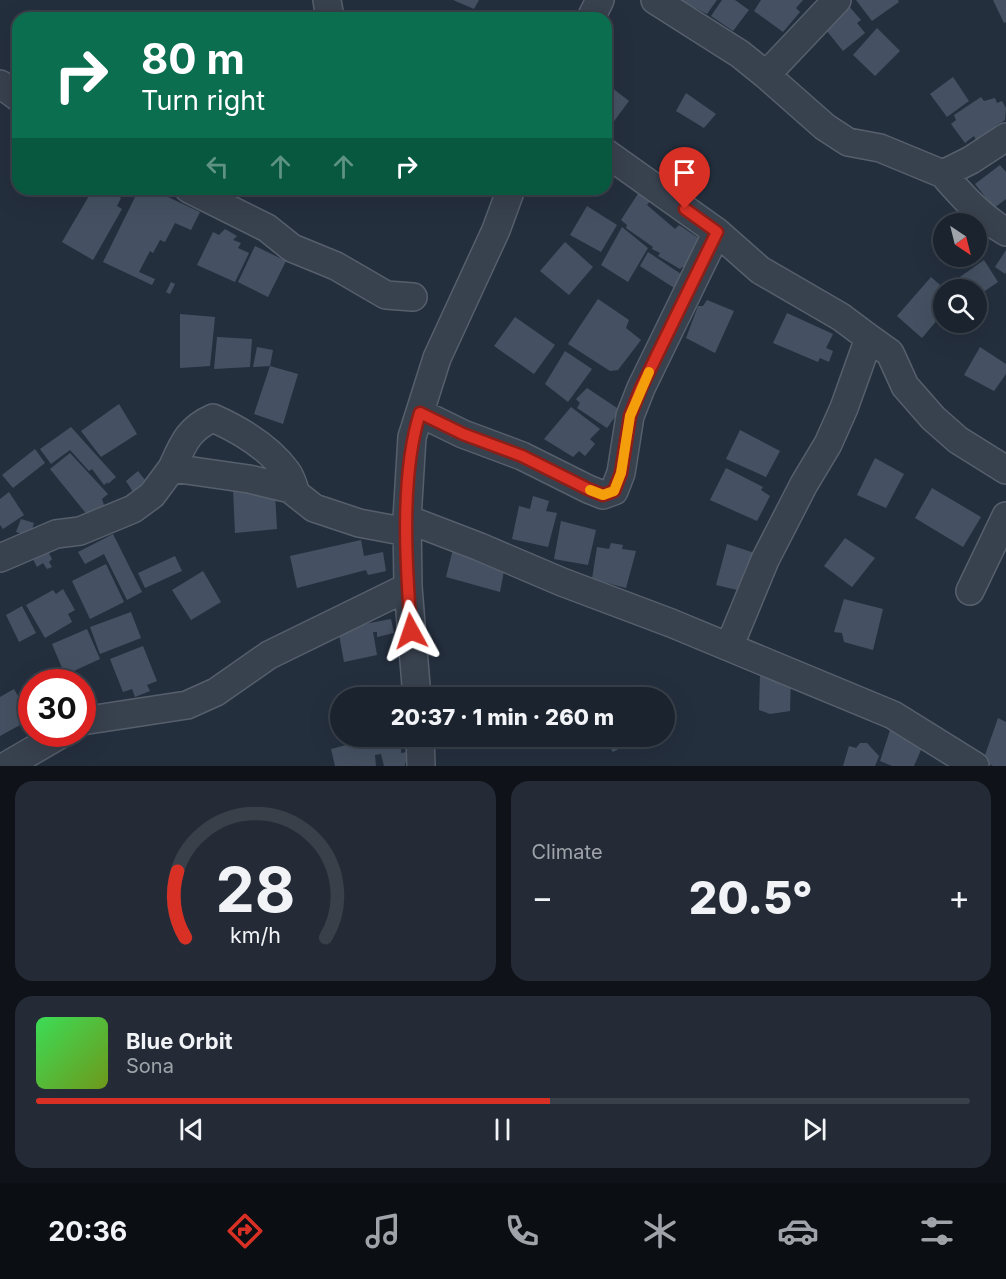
<!DOCTYPE html>
<meta charset="utf-8">
<style>
:root{--surface:#1b232e;--page:#242b36;--text:#f1f3f6;--muted:#a0a4aa;--line:#39404a;--accent:#d93025}
body{margin:0;font-family:Inter,sans-serif;background:var(--page);color:var(--text);height:100vh;display:flex;flex-direction:column;font-size:22px;white-space:nowrap}
*{box-sizing:border-box;margin:0}
p{font-size:20px;color:var(--muted)}
.icon{flex:none;width:33px;height:33px;fill:none;stroke:currentColor;stroke-width:2;stroke-linecap:round;stroke-linejoin:round}
.map{position:relative;height:766px;overflow:hidden}
.panel{display:flex;flex-direction:column;gap:15px;padding:15px;background:#0f1319;flex:1}
.panel>*{flex:none}
.hud{position:absolute;left:12px;top:12px;width:600px;height:183px;border-radius:18px;box-shadow:0 6px 24px #0002,0 0 0 2px var(--line);background:#0b6e4f;color:#fff;overflow:hidden}
.needle{width:39px;rotate:145deg}
.tools{position:absolute;left:933px;top:213px;display:grid;gap:12px}
.tools a{display:grid;place-items:center;width:54px;height:54px;border-radius:50%;background:var(--surface);box-shadow:0 6px 24px #0002,0 0 0 2px var(--line);font-size:30px}
.speed{position:absolute;left:18px;top:669px;display:flex;gap:12px;font-size:30px;font-weight:700;text-align:center}
.speed>*{display:grid;place-content:center;width:78px;height:78px;border-radius:50%;background:var(--surface);box-shadow:0 6px 24px #0002,0 0 0 2px var(--line);line-height:1}
.speed .limit{border:9px solid #d22;background:#fff;color:#111}
.pin{position:absolute;display:grid;place-items:center;width:51px;height:51px;color:#fff;margin:-62px -26px;border-radius:50% 50% 50% 0;rotate:-45deg;box-shadow:0 0 6px #0007}
.pin .icon{rotate:45deg}
.me{position:absolute;width:66px;margin:-33px;rotate:355deg;stroke-linejoin:round;filter:drop-shadow(0 0 4px #0008)}
.turn{display:flex;align-items:center;gap:21px;height:126px;padding:0 30px;font-size:27px}
.turn .icon{width:78px;height:78px;stroke-width:2.5}
.turn b{display:block;font-size:42px;line-height:51px}
.lanes{display:flex;align-items:center;height:57px;padding:0 30px;background:#0003;justify-content:center;gap:30px;direction:ltr}
.lanes .off{opacity:.35}
.big{font-size:45px;font-weight:800;line-height:1.1}
.panel .card{flex:1;display:flex;flex-direction:column;justify-content:center;gap:9px;min-width:0;padding:0 21px;border-radius:18px;background:var(--page)}
.panel .dial{align-items:center;gap:0}
.dial svg{height:156px;overflow:visible;fill:none;stroke:var(--line);stroke-width:7;stroke-linecap:round;text-anchor:middle}
.dial text{fill:var(--text);stroke:none}
.song{display:flex;align-items:center;gap:18px}
.cover{width:72px;height:72px;border-radius:9px;background:linear-gradient(135deg,hsl(130 70% 55%),hsl(80 70% 35%))}
.played{height:6px;border-radius:3px;background:linear-gradient(90deg,var(--accent) 55%,var(--line) 55%)}
.keys{display:flex;justify-content:space-around;direction:ltr}
.heat{display:flex;justify-content:space-between;align-items:center;font-size:33px;direction:ltr}
.panel .tiles{flex:1;display:grid;gap:15px;grid-template-columns:1fr 1fr}
.card:last-child{grid-column:span 2}
.trip{position:absolute;left:330px;top:687px;width:345px;height:60px;border-radius:30px;background:var(--surface);box-shadow:0 6px 24px #0002,0 0 0 2px var(--line);font-weight:800;line-height:60px;text-align:center}
.tab-bar{display:flex;height:96px;justify-content:space-around;align-items:center;background:#0b0e12;color:var(--muted)}
.tab-bar .icon{width:42px;height:42px}
.tab-bar .active{color:var(--accent)}
.tab-bar b{font-size:27px;color:var(--text)}
.map>svg:first-child{display:block}
</style>
<div class="map">
<svg width="1006" height="766" viewBox="0 0 1006 766">
<rect width="100%" height="100%" fill="#242f3e"/>
<!-- building -->
<path fill="#455162" d="M453,0h26l-5,9z
M680,0h37l-10,14z
M722,0h13l14,10 -16,21 -22,-15z
M761,0h42l-7,8 4,4 -17,20 -29,-21z
M856,0h42l1,2 -27,19z
M993,0h13v22l-2,1z
M847,4l14,16 -4,3 8,10 -22,18 -21,-26z
M877,28l23,23 -25,25 -22,-21z
M953,77l16,24 -22,16 -17,-23z
M606,83l23,18 -20,27 -3,-2z
M686,93l30,21 -12,14 -28,-17z
M981,97l3,4 11,-3 2,5 5,-2 4,7 -1,12 -10,6v3l-19,11 -2,-4 -9,7 -14,-19 5,-4 -2,-5z
M1000,165l6,7v27l-12,9 -19,-24z
M93,189l15,7 3,-4 10,6 -4,8 5,3 -29,51 -31,-18z
M139,189h12l49,23 -9,18 -16,-7 -10,19 -5,-2 -7,13 -3,-2 -11,21 16,7 -3,6 -49,-23z
M455,189h15l-6,7z
M641,189l12,8 -6,8 28,24 4,-4 21,14 -12,31 -6,-3 -2,2 -22,-13 2,-3 -8,-4 1,-2 -27,-19 1,-3 -6,-5z
M587,206l30,19 -16,27 -31,-17z
M622,227l26,21 -20,34 -27,-17z
M225,229l12,7 -4,4 8,3 -3,5 11,5 -14,29 -38,-17 16,-33 6,3z
M565,242l28,25 -24,28 -29,-24z
M255,246l31,15 -18,36 -30,-15z
M1006,250v22l-1,2 -10,-7z
M648,252l39,26 -8,13 -39,-25z
M984,260l14,22 -22,15v-7h-11l-8,-11z
M931,277l15,13h-2v22l-22,26 -25,-22z
M171,282l4,2 -5,10 -4,-2z
M598,299l31,21 -3,8 15,12 -23,30 -8,1 -42,-27z
M707,300l27,11 -19,42 -29,-15 12,-32h5z
M787,313l46,21 -7,14 7,3 -4,11 -9,-4 -2,4 -45,-19z
M180,314l35,3 -5,49 -30,2z
M515,317l40,28 -21,29 -40,-28z
M217,337l35,2 -2,28 -36,2z
M257,347l16,3 -3,16 -17,1z
M980,347l26,17v10l-12,17 -30,-16z
M565,351l27,18 -24,33 -23,-18z
M270,366l28,8 -15,50 -29,-10z
M587,388l33,22 -13,18 -30,-20 3,-5 -4,-4z
M119,404l18,30 -36,23 -20,-26z
M571,407l29,22 -10,10 5,5 -10,12 -6,-5 -6,6 -29,-18z
M71,427l45,50 -8,7v-2l-4,3 -12,-16 -3,2 -19,-21 -19,14 -11,-15z
M740,430l40,21 -14,26 -40,-18z
M35,449l10,14 -32,25 -11,-13z
M70,453l38,41 -6,5 2,6 -15,12 -39,-48z
M875,458l29,16 -18,34 -29,-13z
M726,468l37,19 -2,3 9,6 -13,25 -47,-21z
M138,471l7,9 -4,5 3,6 -11,1 -7,-11z
M932,488l49,29 -18,30 -48,-29z
M233,489l42,4 2,36 -42,4z
M9,492l15,23 -21,14 -3,-4v-26z
M533,496l16,5 -3,10 11,2 -9,34 -36,-8 7,-33 11,3z
M21,519l13,4 -4,13 -14,-4z
M561,521l35,9 -8,35 -34,-6z
M113,534l29,58 -15,8 -23,-46 -19,10 -7,-12z
M845,538l30,20 -23,29 -28,-21z
M361,540l3,16 19,-4 3,19 -18,4 -2,-5 -69,18 -7,-32z
M611,543l12,2 -1,4 14,2 -10,37 -34,-9 5,-32 12,2z
M727,544l31,10 -12,38 -30,-7z
M454,545l52,15 -6,32 -54,-15z
M47,549l5,10 -3,3 3,5 -5,2 -4,-6 -6,4 -4,-8z
M175,556l7,15 -37,17 -7,-15z
M106,564l18,38 -34,17 -18,-38z
M203,571l18,31 -30,18 -19,-30z
M63,589l12,21 -7,4 4,8 -27,16 -19,-33 27,-15 3,4z
M844,599l39,10 -10,41 -29,-8 -2,-9 -8,-1z
M22,606l14,27 -17,9 -13,-27z
M131,612l10,26 -41,16 -10,-27z
M391,619l3,14 -17,4v-5h-4l4,23 -33,7 -6,-33z
M87,629l13,30 -35,16 -13,-31z
M143,646l14,35 -10,4 3,6 -15,6 -3,-8 -9,3 -13,-33z
M791,673l-1,38 -20,3 -11,-4 1,-35z
M14,689l17,30 -31,17v-39z
M512,692l1,6h-23v-3z
M998,718l8,4v44h-13l-10,-5z
M891,727l33,16 -10,23h-22l-12,-5z
M380,736h5l1,5h4l-2,-5 8,3 2,8h3v6l6,-1 3,9 -5,2v3h-21l-3,-12 -6,1 1,11h-41l-4,-17z
M596,736h46l-29,16 -7,-9 -4,3z
M860,743h7l12,13 -4,10h-32l6,-20 7,2z"/>
<g fill="none" stroke-linecap="round" stroke-linejoin="round">
<defs>
<path id="minor" d="M327,0l3,18
M655,0l85,54 26,21 71,-75
M591,18l9,-18
M766,75l59,52 23,15 32,6 63,26 28,-14 35,-23
M0,84l18,13
M606,153l111,79 43,38 81,47 28,21 -25,70 -16,36 -24,40 -39,76 -36,87
M943,174c19,22 38,43 63,58
M189,189l78,39 25,20 44,18 50,29 27,2
M869,338l21,15 15,33 28,32 25,22 48,30
M420,413l43,21 59,22 66,33 15,6 11,-4 7,-18 9,-57 11,-28 76,-156
M172,468c11,-24 16,-39 41,-50 27,12 56,29 74,54 4,5 7,15 9,22
M407,519l73,28 82,35 109,41 222,92 82,51
M0,558l56,-24 24,-3 53,-22 19,-14 20,-27 77,11 41,10 24,19 45,15 48,9
M970,591l36,-75
M417,698l-9,-111 -1,-68 5,-82 25,-79 59,-128 15,-41
M82,721l105,-16 29,-13 53,-37 139,-68
M420,736l1,30
M6,766l55,-32"/>
</defs>
<!-- minor casing -->
<use href="#minor" stroke="#565f6c" stroke-width="30"/>
<!-- minor -->
<use href="#minor" stroke="#38414e" stroke-width="27"/>
</g>
<g fill="none" stroke-linecap="round" stroke-linejoin="round">
<defs>
<path id="route" d="M411,631c-5,-65 -11,-156 9,-218l43,21 59,22 66,33 15,6 11,-4 7,-18 9,-57 11,-28 76,-156 -32,-23"/>
</defs>
<!-- route casing -->
<use href="#route" stroke="#8d1f18" stroke-width="15"/>
<!-- route -->
<use href="#route" stroke="#d93025" stroke-width="10"/>
<!-- slow -->
<path stroke="#f59e0b" stroke-width="10" d="M590,490l13,5 11,-4 7,-18 9,-57 19,-44"/>
</g>
</svg>
<div class="tools">
<a><svg class="needle" viewBox="-14 -14 28 28"><path d="M0-13l5 13h-10z" fill="#e53935"/><path d="M0 13l5-13h-10z" fill="#a0a4aa"/></svg></a>
<a><svg class="icon" aria-label="search" viewBox="0 0 24 24"><circle cx="10" cy="10" r="6"/><path d="M15 15l6 6"/></svg></a>
</div>
<div class="speed"><div class="limit">30</div></div>
<div class="pin" style="left:685px;top:209px;background:#d93025"><svg class="icon" aria-label="arrive" viewBox="0 0 24 24"><path d="M6 21V4h12l-3 4 3 4H6"/></svg></div>
<svg class="me" style="left:411px;top:631px" viewBox="-20 -20 40 40"><path d="M0-17L14 15 0 8-14 15z" fill="#d93025" stroke="#fff" stroke-width="4"/></svg>
<div class="trip">20:37 · 1 min · 260 m</div>
<div class="hud">
<div class="turn"><svg class="icon" aria-label="right" viewBox="0 0 24 24"><path d="M7 20v-9h11M14 6l5 5-5 5"/></svg><div><b>80 m</b>Turn right</div></div>
<div class="lanes"><svg class="icon off" aria-label="left" viewBox="0 0 24 24"><path d="M17 20v-9H6M10 6l-5 5 5 5"/></svg><svg class="icon off" aria-label="ahead" viewBox="0 0 24 24"><path d="M12 20V5M6 11l6-6 6 6"/></svg><svg class="icon off" aria-label="ahead" viewBox="0 0 24 24"><path d="M12 20V5M6 11l6-6 6 6"/></svg><svg class="icon" aria-label="right" viewBox="0 0 24 24"><path d="M7 20v-9h11M14 6l5 5-5 5"/></svg></div>
</div>
</div>
<section class="panel">
<div class="tiles">
<div class="card dial"><svg viewBox="0 0 100 80">
<path d="M14 69A42 42 0 1 1 86 69"/>
<path d="M14 69A42 42 0 0 1 10 35" stroke="#d93025"/>
<text x="50" y="56" font-size="32" font-weight="700">28</text>
<text x="50" y="72" font-size="11">km/h</text>
</svg></div>
<div class="card"><p>Climate</p>
<div class="heat"><a>−</a><b class="big">20.5°</b><a>+</a></div>
</div>
<div class="card">
<div class="song"><i class="cover"></i><div><b>Blue Orbit</b><p>Sona</p></div></div>
<div class="played"></div>
<div class="keys"><svg class="icon" aria-label="previous" viewBox="0 0 24 24"><path d="M18 5L8 12l10 7zM5 5v14"/></svg><svg class="icon" aria-label="pause" viewBox="0 0 24 24"><path d="M8 5v14M16 5v14"/></svg><svg class="icon" aria-label="next" viewBox="0 0 24 24"><path d="M6 5l10 7-10 7zM19 5v14"/></svg></div>
</div>
</div>
</section>
<nav class="tab-bar">
<b>20:36</b>
<svg class="icon active" aria-label="directions" viewBox="0 0 24 24"><path d="M12 3l9 9-9 9-9-9zM9 14v-3h6M13 9l2 2-2 2"/></svg>
<svg class="icon" aria-label="music" viewBox="0 0 24 24"><path d="M9 18V5l10-2v13"/><circle cx="6" cy="18" r="3"/><circle cx="16" cy="16" r="3"/></svg>
<svg class="icon" aria-label="phone" viewBox="0 0 24 24"><path d="M5 4h4l2 5-3 2q2 4 5 5l2-3 5 2v4C11 20 4 13 5 4z"/></svg>
<svg class="icon" aria-label="climate" viewBox="0 0 24 24"><path d="M12 3v18M4 7l16 10M4 17L20 7"/></svg>
<svg class="icon" aria-label="car" viewBox="0 0 24 24"><path d="M5 17H2v-5l4-1 3-4h7l3 4 3 1v5h-3M9 17h6M6 11h13"/><circle cx="7" cy="17" r="2"/><circle cx="17" cy="17" r="2"/></svg>
<svg class="icon" aria-label="filters" viewBox="0 0 24 24"><path d="M4 7h16M4 17h16"/><circle cx="9" cy="7" r="2"/><circle cx="15" cy="17" r="2"/></svg>
</nav>
